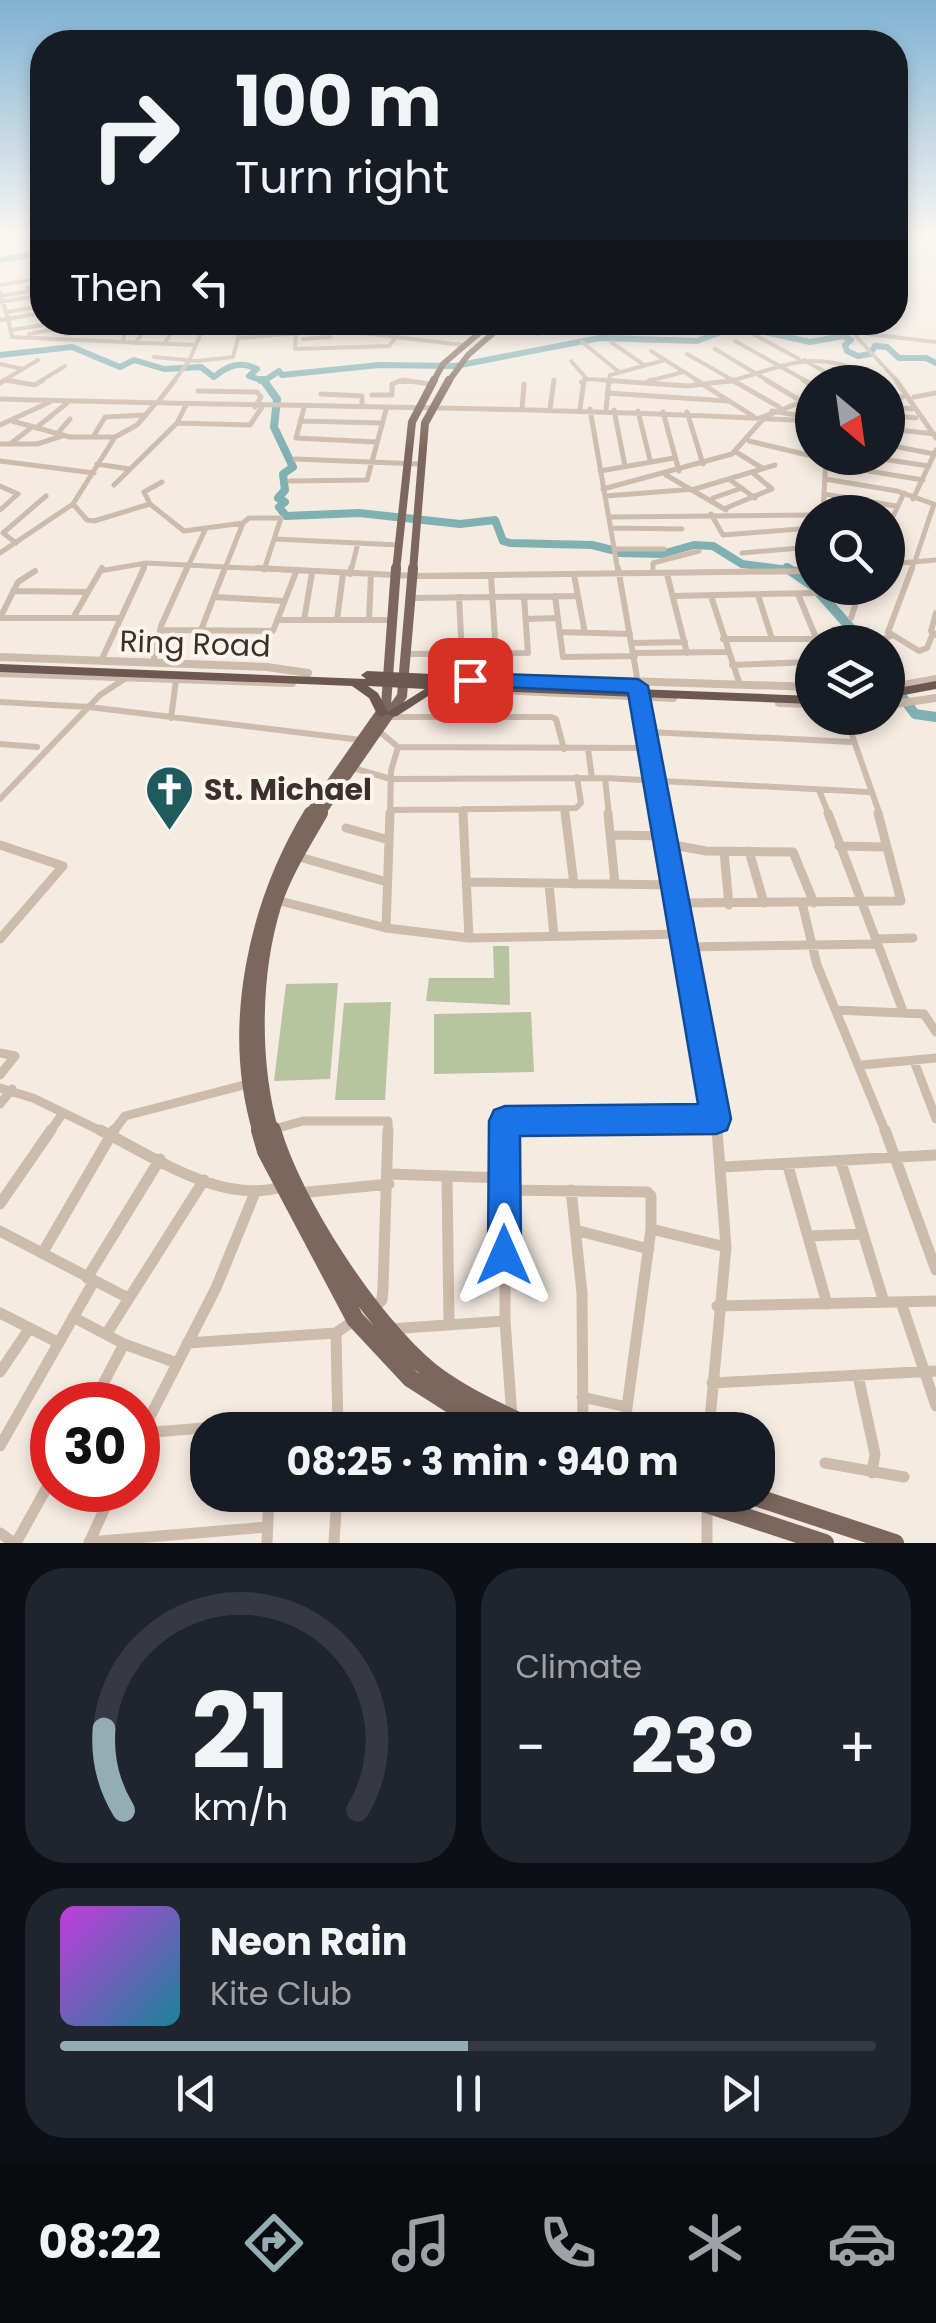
<!DOCTYPE html>
<meta charset="utf-8">
<style>
:root{--surface:#171b24;--page:#20242c;--text:#f1f3f6;--muted:#9ea1a6;--line:#363941;--accent:#92aeb2}
body{margin:0;font-family:Poppins,sans-serif;background:var(--page);color:var(--text);height:100vh;display:flex;flex-direction:column;font-size:38px;white-space:nowrap}
*{box-sizing:border-box;margin:0}
p{font-size:32px;color:var(--muted)}
.icon{flex:none;width:55px;height:55px;fill:none;stroke:currentColor;stroke-width:2;stroke-linecap:round;stroke-linejoin:round}
.map{position:relative;height:1543px;overflow:hidden}
.drawer{display:flex;flex-direction:column;gap:25px;padding:25px;background:#0d0f14;flex:1}
.drawer>*{flex:none}
.banner{position:absolute;left:30px;top:30px;width:878px;height:305px;border-radius:40px;box-shadow:0 5px 15px #0003;background:#171b24;color:var(--text);overflow:hidden}
.needle{width:65px;rotate:151deg}
.tools{position:absolute;left:795px;top:365px;display:grid;gap:20px}
.tools a{display:grid;place-items:center;width:110px;height:110px;border-radius:50%;background:var(--surface);box-shadow:0 5px 15px #0003;font-size:50px}
.speed{position:absolute;left:30px;top:1382px;display:flex;gap:20px;font-size:50px;font-weight:700;text-align:center}
.speed>*{display:grid;place-content:center;width:130px;height:130px;border-radius:50%;background:var(--surface);box-shadow:0 5px 15px #0003;line-height:1}
.speed .limit{border:15px solid #d22;background:#fff;color:#111}
.pin{position:absolute;display:grid;place-items:center;width:85px;height:85px;color:#fff;margin:-42px;border-radius:20px;box-shadow:0 5px 15px #0006}
.me{position:absolute;width:110px;margin:-55px;rotate:0deg;stroke-linejoin:round;filter:drop-shadow(0 0 8px #0008)}
.turn{display:flex;align-items:center;gap:35px;height:210px;padding:0 40px;font-size:45px}
.turn .icon{width:130px;height:130px;stroke-width:2.5}
.turn b{display:block;font-size:70px;line-height:85px}
.then{display:flex;align-items:center;height:95px;padding:0 40px;background:#0003;gap:20px;font-size:38px}
.big{font-size:75px;font-weight:700;line-height:1.1}
.drawer .widget{flex:1;display:flex;flex-direction:column;justify-content:center;gap:15px;min-width:0;padding:0 35px;border-radius:40px;background:var(--page)}
.drawer .dial{align-items:center;gap:0}
.dial svg{height:260px;overflow:visible;fill:none;stroke:var(--line);stroke-width:7;stroke-linecap:round;text-anchor:middle}
.dial text{fill:var(--text);stroke:none}
.song{display:flex;align-items:center;gap:30px}
.cover{width:120px;height:120px;border-radius:15px;background:linear-gradient(135deg,hsl(290 70% 55%),hsl(190 70% 35%))}
.played{height:10px;border-radius:5px;background:linear-gradient(90deg,var(--accent) 50%,var(--line) 50%)}
.keys{display:flex;justify-content:space-around;direction:ltr}
.heat{display:flex;justify-content:space-between;align-items:center;font-size:55px;direction:ltr}
.drawer .tiles{flex:1;display:grid;gap:25px;grid-template-columns:1fr 1fr}
.widget:last-child{grid-column:span 2}
.trip{position:absolute;left:190px;top:1412px;width:585px;height:100px;border-radius:40px;background:var(--surface);box-shadow:0 5px 15px #0003;font-weight:700;line-height:100px;text-align:center}
.tab-bar{display:flex;height:160px;justify-content:space-around;align-items:center;background:#090b0e;color:var(--muted)}
.tab-bar .icon{width:70px;height:70px}
.tab-bar .current{color:var(--accent)}
.tab-bar b{font-size:45px;color:var(--text)}
.map>svg:first-child{display:block}
</style>
<div class="map">
<svg width="936" height="1543" viewBox="0 0 936 1543">
<rect width="100%" height="100%" fill="#f4ebe1"/>
<!-- green -->
<path fill="#b8c4a0" d="M493,946h16l1,59 -84,-4 3,-23h65z
M338,983l-8,96 -56,2 12,-97z
M391,1002l-6,98h-50l9,-97z
M531,1012l3,60 -100,2v-60z"/>
<g fill="none" stroke-linecap="round" stroke-linejoin="round">
<!-- river-far2 -->
<path stroke="#7fb0b2" stroke-width="6" d="M0,260l42,-8
M0,355l72,-8 48,20 14,-7 30,9 37,-2 13,10c14,-12 26,-16 43,-8l-8,7 15,5 15,-10 3,4 97,-10 76,1 145,-28 97,3 40,-15 73,16 33,-6 8,4 -6,5 2,6 11,5 12,-2 5,-8 12,1 12,11h27l10,5"/>
<!-- river-far1 -->
<path stroke="#7fb0b2" stroke-width="8" d="M261,380h5
M264,381l13,18 -3,28 19,40 -10,7 2,16 -7,8 7,4 -6,5 7,9 73,-3 101,11 35,-4 8,21 7,2 82,2 20,5
M619,553l43,1 32,-9 19,1 29,18 54,7"/>
<!-- river -->
<path stroke="#7fb0b2" stroke-width="10" d="M787,568l25,17
M815,588l48,54
M888,678l27,36 21,3"/>
<!-- minor-far4 -->
<path stroke="#cdbbac" stroke-width="4" d="M40,236l1,4
M0,241l17,-3
M0,285l42,-7
M27,288l15,-3
M0,292l8,27 -8,1
M1,296l30,-5
M0,302l42,-7
M6,312l31,-5
M42,313l-34,6 4,18 111,5 2,-13 -6,-4 -53,9
M131,322l-6,7h20
M562,322l58,12 59,-4 3,-8
M843,322l55,60
M853,322l15,12 68,8
M241,326l100,-3
M11,330l32,-5
M29,334l64,-12
M296,334l-1,15 94,-3 7,-9
M538,334l14,-12
M755,335l44,24
M239,338l100,-8 123,15
M303,339l27,-2
M735,341l73,41
M123,342l72,3
M582,342l37,30
M611,342l33,23
M135,343l16,-21
M164,344l14,-22
M715,349l55,33
M651,351l49,31
M687,354l49,28
M154,357l43,4 36,-4 9,-35
M804,360l39,22
M571,361l16,18
M0,364l23,5
M587,379l45,3
M5,380l15,2
M649,381l34,-9
M1,382l37,-22
M39,382l26,-16
M173,382l16,-21 17,-39
M396,382h23
M581,382l6,-3
M609,382l1,-7 55,-15
M727,382c54,-14 83,-34 138,-9"/>
<!-- minor-far3 -->
<path stroke="#cdbbac" stroke-width="5" d="M5,380l30,5 8,-5
M602,380l86,6 48,-6
M696,380l57,36
M732,380l47,27
M766,380l35,21
M803,380l9,5
M839,380l4,2
M896,380l40,58
M649,381l4,-1
M0,383l5,-3
M198,391l59,1 4,5 -6,10
M607,393l121,8
M321,394l41,2v11
M372,395h20v-11l10,-4 28,4
M888,396l15,1
M914,397l22,-4
M0,399c271,8 542,7 812,22
M158,402l17,-22
M888,406l24,3
M304,408l-8,30 80,4
M522,409l2,-25
M550,409l4,-29
M580,409l4,-29
M590,409l28,162
M606,410l3,-30
M614,410l11,56
M638,411l12,49
M772,411l30,5
M663,412l16,59
M687,412l16,52
M888,415l28,3
M760,418l52,-20
M12,421l58,16h45
M300,421l82,2
M177,423l73,2 12,-18
M0,425l50,-23
M36,428l31,-25
M888,429l48,5
M57,434l13,-15
M93,437l12,-20 41,-2
M749,441l63,15
M0,444h37l25,-8
M10,444l22,-17
M888,445l46,9
M736,452l26,16
M875,458l54,8
M295,459l125,5
M0,461l94,12
M97,464l32,5
M826,464l97,16
M600,471l74,-13
M666,475l60,35
M729,479l26,19
M825,479l72,12 39,14
M290,481l77,-1 19,-70
M114,485l63,-62 9,-18
M0,486l18,8 -18,16
M603,489l129,-35 32,-36
M824,494l72,12
M606,496l89,-7 80,-24
M713,498l29,-10
M913,499l23,-49
M73,504l14,16 7,1 56,-17 -6,-12 18,-10
M150,504l34,27 59,-8
M726,508l46,-19 -20,-17
M823,512l3,-54
M711,514l12,21 89,-7
M610,517l202,-2
M888,527l16,-34
M612,528l70,1
M275,539l123,6
M16,543l-13,-10 43,-37
M615,549h49
M0,553l73,-49 42,-67 22,-12 18,-21
M742,553l70,-6
M916,558l18,-54
M888,564l48,-4
M100,571l46,-8 162,8
M142,571l4,-8
M186,571l19,-41
M224,571l19,-48 6,-5h32l-17,52
M351,571l7,-28
M653,571v-8l46,-12
M911,571l3,-9"/>
<!-- minor-far2 -->
<path stroke="#cdbbac" stroke-width="6" d="M257,568l157,8 398,-5
M618,568l43,247
M912,568l-24,64 31,19 8,-3 6,-15
M350,574l1,-6
M667,574l20,79
M574,575l11,58
M491,576l5,78
M13,591l75,1
M798,594l19,46
M758,595l14,44
M555,596l8,61 72,-1
M673,596l142,-3
M711,596l29,89
M215,597l69,4
M459,597l3,57
M413,598l164,-2
M936,613l-5,18 5,4
M0,618h121
M0,618l18,-36 17,-11
M73,618l29,-50
M851,618l10,-30
M527,619l31,-1
M278,620h113
M304,620l8,-47
M337,620l6,-46
M369,620l2,-46
M161,630l112,1 23,-59
M201,630l24,-62
M560,632l70,2
M868,634l14,5 9,-3
M816,637l39,-2
M723,639h94
M632,643l53,-1
M634,653l93,-1
M408,654l120,-1 -4,-56
M101,661l43,-93
M153,663l8,-37 26,-58
M732,665l80,-3
M0,702l89,5 272,33
M390,717h161l5,2 8,30
M171,718l5,-38
M846,718l34,97
M380,732l18,15 -7,24 -1,44
M648,732l204,10
M0,744l37,3
M398,747l253,1
M588,749l4,29
M353,768l38,11 214,-1 263,14
M605,778l4,37
M819,790l10,25
M0,799l100,-104 26,-17
M463,809v6
M565,809l1,6
M393,810l183,-2 5,-5 -4,-26"/>
<!-- minor-far1 -->
<path stroke="#cdbbac" stroke-width="9" d="M390,813l-4,115 83,10 215,-4
M463,813l6,125
M565,813l9,71
M608,813l7,71
M661,813l56,320
M828,813l75,198
M346,828l43,12
M611,835l56,1
M668,844l38,7 87,1 21,51
M0,845l63,21 -63,73
M839,846l46,1
M749,851l15,52
M724,852l5,53
M296,856l91,26
M468,882l207,3
M549,884l5,52
M276,900l110,28
M679,903l222,-2 -23,-88
M802,903l15,62 69,168
M876,939l37,-1
M686,947l191,-3
M836,1010l88,4 12,18
M0,1053l15,3 -15,19
M914,1061l22,58
M862,1065l74,-7
M0,1088l33,10 72,35
M0,1104l12,-15
M271,1130l32,-9h85v12
M49,1133l14,-20
M112,1133l13,-17 123,-32
M505,1133v-12l211,-2"/>
<!-- minor -->
<path stroke="#cdbbac" stroke-width="11" d="M100,1130c53,26 121,75 181,57
M505,1130v191l7,96
M885,1130l51,140
M841,1162l43,140
M788,1166l39,138
M723,1167l213,-12
M389,1174l114,4
M447,1176l2,147
M504,1190l143,2 4,4v33l-27,201
M571,1190l11,103 1,137
M299,1193l90,-9
M0,1204l51,-74
M651,1229l75,18
M575,1230l74,19
M0,1231l128,67
M808,1236l55,-2
M43,1252l71,-122
M87,1278l73,-119
M901,1302l35,104
M717,1306l219,-5
M374,1308l8,-8 1,-11 5,-159
M0,1313l59,30
M73,1317l51,27 53,19
M390,1329l115,-8
M107,1333l97,-153
M336,1333l2,97
M187,1343l149,-10 17,-12
M0,1372l29,-43
M858,1376l17,78 -3,19
M712,1383l224,-12
M582,1397l45,10
M92,1405l32,-61
M709,1430l17,-183 -9,-117
M142,1433l196,-16
M138,1440l78,-152 38,-93
M0,1446l94,-165
M825,1463l79,14
M707,1495v48
M0,1533l14,10
M89,1542l178,-15
M16,1543l36,-65
M89,1543l24,-53
M267,1543l2,-48
M334,1543l3,-48"/>
<!-- tertiary -->
<path stroke="#cdbbac" stroke-width="8" d="M0,657l267,10 41,6
M0,673l292,10
M497,681l39,-3 276,9
M888,688l48,-9
M499,690l174,8
M779,703l33,1
M888,705l48,-7"/>
<!-- primary-far4 -->
<path stroke="#7d675c" stroke-width="6" d="M433,382l10,-18 49,-42
M448,382l20,-27 38,-33"/>
<!-- primary-far3 -->
<path stroke="#7d675c" stroke-width="8" d="M396,571l16,-149 22,-42
M413,571l12,-148 24,-43"/>
<!-- primary-far2 -->
<path stroke="#7d675c" stroke-width="10" d="M309,815l77,-110 10,-137
M319,815l83,-119 11,-128"/>
<!-- primary-far1 -->
<path stroke="#7d675c" stroke-width="14" d="M260,1133c-32,-106 -5,-228 51,-320
M272,1133c-20,-71 -19,-160 3,-230 10,-31 30,-62 46,-90"/>
<!-- primary -->
<path stroke="#7d675c" stroke-width="18" d="M260,1130l6,21 89,168 56,60 80,51
M272,1130c21,73 99,193 158,241 33,26 70,41 107,59
M679,1495l146,48
M749,1495l146,48"/>
<!-- trunk -->
<path fill="#6c584f" fill-rule="evenodd" d="M0,664l366,15 -5,-4 6,-4 65,3 6,4 -4,3 378,15v8l-373,-15 -42,27 -4,1 -5,-3 -6,3 -4,-1 -9,-18 -17,-12 -352,-14zM368,686l57,3 -37,23 -10,-19z
M936,681v8l-48,9v-8z"/>
</g>
<!-- sky -->
<linearGradient id="sky" x2="0" y2="1"><stop stop-color="#7eb2d2"/><stop offset="0.52" stop-color="#faf6f2"/><stop offset="1" stop-color="#faf6f2" stop-opacity="0"/></linearGradient>
<rect width="936" height="452" fill="url(#sky)"/>
<!-- route -->
<path fill="#1a73e8" stroke="#114b97" stroke-width="2.5" d="M470,673l168,6 10,7 83,433 -4,11 -11,4 -196,2 1,119 -5,12 -12,5 -11,-5 -5,-12 1,-134 5,-11 11,-4 193,-2 -70,-411 -166,-8v-10z"/>
<!-- icons -->
<defs>
<symbol id="church-pin" viewBox="-11 -11 22 30"><path d="M0 17L-7.5 6A9.5 9.5 0 1 1 7.5 6Z" fill="#1f5a5e" stroke="#fbf5ee"/><path d="M-1.2-6h2.4v3.5h3.3v2.4h-3.3V6h-2.4V-.1h-3.3v-2.4h3.3Z" fill="#fff"/></symbol>
</defs>
<g fill-rule="evenodd">
<use href="#church-pin" x="142" y="762" width="55" height="75"/>
</g>
<g text-anchor="middle" stroke-width="8" stroke-linejoin="round" paint-order="stroke">
<!-- street labels -->
<g font-size="30" fill="#3b302b" stroke="#fbf5ee">
<text transform="translate(195 644) rotate(2)" y="10">Ring Road</text>
</g>
<!-- poi labels -->
<g font-size="30" font-weight="bold" fill="#3b302b" stroke="#fbf5ee" text-anchor="start">
<text x="204" y="800">St. Michael</text>
</g>
</g>
</svg>
<div class="tools">
<a><svg class="needle" viewBox="-14 -14 28 28"><path d="M0-13l5 13h-10z" fill="#e53935"/><path d="M0 13l5-13h-10z" fill="#9ea1a6"/></svg></a>
<a><svg class="icon" aria-label="search" viewBox="0 0 24 24"><circle cx="10" cy="10" r="6"/><path d="M15 15l6 6"/></svg></a>
<a><svg class="icon" aria-label="layers" viewBox="0 0 24 24"><path d="M12 4l9 5-9 5-9-5zM3 14l9 5 9-5"/></svg></a>
</div>
<div class="speed"><div class="limit">30</div></div>
<div class="pin" style="left:470px;top:680px;background:#d93025"><svg class="icon" aria-label="arrive" viewBox="0 0 24 24"><path d="M6 21V4h12l-3 4 3 4H6"/></svg></div>
<svg class="me" style="left:504px;top:1255px" viewBox="-20 -20 40 40"><path d="M0-17L14 15 0 8-14 15z" fill="#1a73e8" stroke="#fff" stroke-width="4"/></svg>
<div class="trip">08:25 · 3 min · 940 m</div>
<div class="banner">
<div class="turn"><svg class="icon" aria-label="right" viewBox="0 0 24 24"><path d="M7 20v-9h11M14 6l5 5-5 5"/></svg><div><b>100 m</b>Turn right</div></div>
<div class="then">Then<svg class="icon" aria-label="left" viewBox="0 0 24 24"><path d="M17 20v-9H6M10 6l-5 5 5 5"/></svg></div>
</div>
</div>
<section class="drawer">
<div class="tiles">
<div class="widget dial"><svg viewBox="0 0 100 80">
<path d="M14 69A42 42 0 1 1 86 69"/>
<path d="M14 69A42 42 0 0 1 8 44" stroke="#92aeb2"/>
<text x="50" y="56" font-size="32" font-weight="700">21</text>
<text x="50" y="72" font-size="11">km/h</text>
</svg></div>
<div class="widget"><p>Climate</p>
<div class="heat"><a>−</a><b class="big">23°</b><a>+</a></div>
</div>
<div class="widget">
<div class="song"><i class="cover"></i><div><b>Neon Rain</b><p>Kite Club</p></div></div>
<div class="played"></div>
<div class="keys"><svg class="icon" aria-label="previous" viewBox="0 0 24 24"><path d="M18 5L8 12l10 7zM5 5v14"/></svg><svg class="icon" aria-label="pause" viewBox="0 0 24 24"><path d="M8 5v14M16 5v14"/></svg><svg class="icon" aria-label="next" viewBox="0 0 24 24"><path d="M6 5l10 7-10 7zM19 5v14"/></svg></div>
</div>
</div>
</section>
<nav class="tab-bar">
<b>08:22</b>
<svg class="icon current" aria-label="directions" viewBox="0 0 24 24"><path d="M12 3l9 9-9 9-9-9zM9 14v-3h6M13 9l2 2-2 2"/></svg>
<svg class="icon" aria-label="music" viewBox="0 0 24 24"><path d="M9 18V5l10-2v13"/><circle cx="6" cy="18" r="3"/><circle cx="16" cy="16" r="3"/></svg>
<svg class="icon" aria-label="phone" viewBox="0 0 24 24"><path d="M5 4h4l2 5-3 2q2 4 5 5l2-3 5 2v4C11 20 4 13 5 4z"/></svg>
<svg class="icon" aria-label="climate" viewBox="0 0 24 24"><path d="M12 3v18M4 7l16 10M4 17L20 7"/></svg>
<svg class="icon" aria-label="car" viewBox="0 0 24 24"><path d="M5 17H2v-5l4-1 3-4h7l3 4 3 1v5h-3M9 17h6M6 11h13"/><circle cx="7" cy="17" r="2"/><circle cx="17" cy="17" r="2"/></svg>
</nav>
